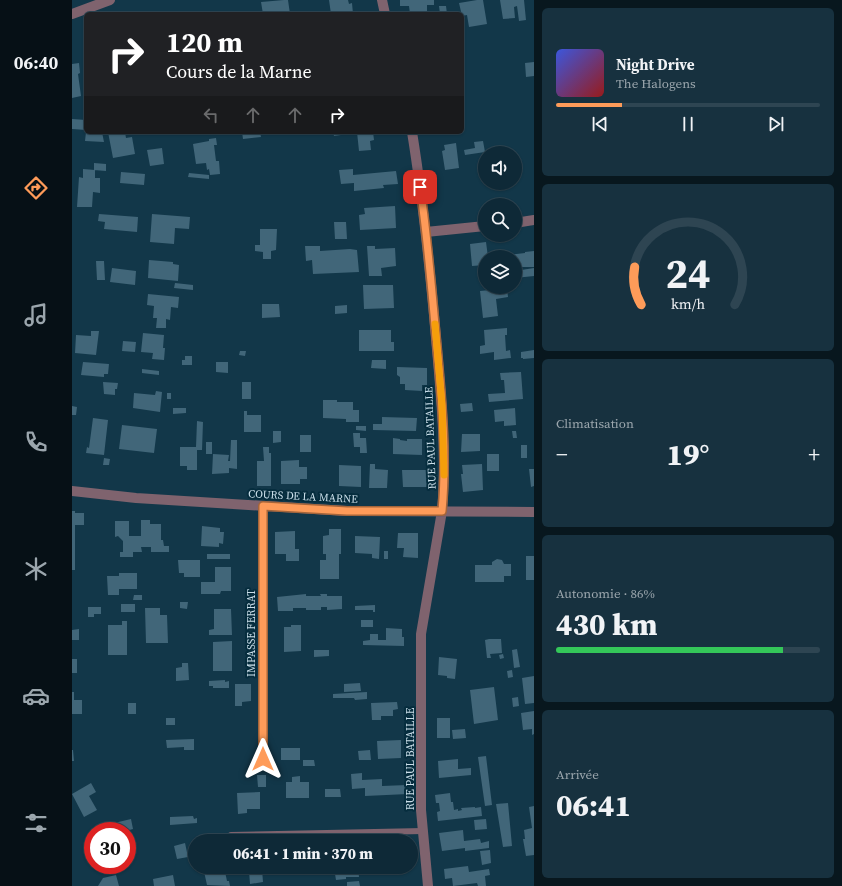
<!DOCTYPE html>
<html lang="fr">
<meta charset="utf-8">
<style>
:root{--surface:#0e2937;--page:#17313f;--text:#f1f3f6;--muted:#9ba6ad;--line:#2e4552;--accent:#fe9b59}
body{margin:0;font-family:"Source Serif 4",serif;background:var(--page);color:var(--text);height:100vh;display:flex;flex-direction:column;font-size:15px;white-space:nowrap}
*{box-sizing:border-box;margin:0}
p{font-size:13px;color:var(--muted)}
.icon{flex:none;width:22px;height:22px;fill:none;stroke:currentColor;stroke-width:2;stroke-linecap:round;stroke-linejoin:round}
.map{position:relative;flex:1;overflow:hidden}
.sheet{display:flex;flex-direction:column;gap:8px;padding:8px;background:#08171e;width:308px}
.sheet>*{flex:none}
.hud{position:absolute;left:12px;top:12px;width:380px;height:122px;border-radius:6px;box-shadow:0 1px 3px #0004,0 0 0 1px var(--line);background:#202124;color:#fff;overflow:hidden}
.controls{position:absolute;left:406px;top:146px;display:grid;gap:8px}
.controls a{display:grid;place-items:center;width:44px;height:44px;border-radius:50%;background:var(--surface);box-shadow:0 1px 3px #0004,0 0 0 1px var(--line);font-size:20px}
.speed{position:absolute;left:12px;top:822px;display:flex;gap:8px;font-size:20px;font-weight:700;text-align:center}
.speed>*{display:grid;place-content:center;width:52px;height:52px;border-radius:50%;background:var(--surface);box-shadow:0 1px 3px #0004,0 0 0 1px var(--line);line-height:1}
.speed .limit{border:6px solid #d22;background:#fff;color:#111}
.pin{position:absolute;display:grid;place-items:center;width:34px;height:34px;color:#fff;margin:-17px;border-radius:8px;box-shadow:0 2px 6px #0006}
.me{position:absolute;width:44px;margin:-22px;rotate:0deg;stroke-linejoin:round;filter:drop-shadow(0 0 3px #0008)}
.turn{display:flex;align-items:center;gap:14px;height:84px;padding:0 16px;font-size:18px}
.turn .icon{width:52px;height:52px;stroke-width:2.5}
.turn b{display:block;font-size:28px;line-height:34px}
.lanes{display:flex;align-items:center;height:38px;padding:0 16px;background:#0003;justify-content:center;gap:20px;direction:ltr}
.lanes .off{opacity:.35}
.big{font-size:30px;font-weight:800;line-height:1.1}
.sheet .card{flex:1;display:flex;flex-direction:column;justify-content:center;gap:6px;min-width:0;padding:0 14px;border-radius:6px;background:var(--page)}
.sheet .dial{align-items:center;gap:0}
.dial svg{height:104px;overflow:visible;fill:none;stroke:var(--line);stroke-width:7;stroke-linecap:round;text-anchor:middle}
.dial text{fill:var(--text);stroke:none}
.song{display:flex;align-items:center;gap:12px}
.cover{width:48px;height:48px;border-radius:6px;background:linear-gradient(135deg,hsl(230 70% 55%),hsl(0 70% 35%))}
.played{height:4px;border-radius:2px;background:linear-gradient(90deg,var(--accent) 25%,var(--line) 25%)}
.keys{display:flex;justify-content:space-around;direction:ltr}
.heat{display:flex;justify-content:space-between;align-items:center;font-size:22px;direction:ltr}
.charge{height:6px;border-radius:3px;background:linear-gradient(90deg,#34c759 86%,var(--line) 0)}
.trip{position:absolute;left:116px;top:834px;width:230px;height:40px;border-radius:20px;background:var(--surface);box-shadow:0 1px 3px #0004,0 0 0 1px var(--line);font-weight:800;line-height:40px;text-align:center}
main{display:flex;flex:1;min-height:0}
.menu{display:flex;flex-direction:column;width:72px;justify-content:space-around;align-items:center;background:#061016;color:var(--muted)}
.menu .icon{width:28px;height:28px}
.menu .on{color:var(--accent)}
.menu b{font-size:18px;color:var(--text)}
.map>svg:first-child{display:block}
</style>
<main>
<nav class="menu">
<b>06:40</b>
<svg class="icon on" aria-label="directions" viewBox="0 0 24 24"><path d="M12 3l9 9-9 9-9-9zM9 14v-3h6M13 9l2 2-2 2"/></svg>
<svg class="icon" aria-label="music" viewBox="0 0 24 24"><path d="M9 18V5l10-2v13"/><circle cx="6" cy="18" r="3"/><circle cx="16" cy="16" r="3"/></svg>
<svg class="icon" aria-label="phone" viewBox="0 0 24 24"><path d="M5 4h4l2 5-3 2q2 4 5 5l2-3 5 2v4C11 20 4 13 5 4z"/></svg>
<svg class="icon" aria-label="climate" viewBox="0 0 24 24"><path d="M12 3v18M4 7l16 10M4 17L20 7"/></svg>
<svg class="icon" aria-label="car" viewBox="0 0 24 24"><path d="M5 17H2v-5l4-1 3-4h7l3 4 3 1v5h-3M9 17h6M6 11h13"/><circle cx="7" cy="17" r="2"/><circle cx="17" cy="17" r="2"/></svg>
<svg class="icon" aria-label="filters" viewBox="0 0 24 24"><path d="M4 7h16M4 17h16"/><circle cx="9" cy="7" r="2"/><circle cx="15" cy="17" r="2"/></svg>
</nav>
<div class="map">
<svg width="462" height="886" viewBox="0 0 462 886">
<rect width="100%" height="100%" fill="#123749"/>
<!-- building -->
<path fill="#416679" d="M212,0h4l2,14h-27l-2,-12z
M257,0h19l1,4 3,-1 1,11h-22z
M328,0h34v5h-7v9h-17l-1,-8h-9z
M405,0h6l4,24 -18,3 -2,-12 -5,1 -3,-13z
M428,0h24l2,20 -7,1 -2,-15 -3,1 1,11 -12,1z
M367,6h7l1,8h-7z
M462,62v14l-8,1 -1,-14z
M7,63l1,10 -2,1 3,22 -9,2v-34z
M0,119l14,1v10l-14,-1z
M14,132h16l2,10 -19,-1z
M36,132h17l1,6 6,-1 3,17 -22,4z
M170,132h18l1,5 -18,2z
M261,132h7l1,3 -7,1z
M285,132h16l1,8 -4,1 1,9 -12,1z
M144,138l1,7h-3l2,16h3l1,13 -10,1 -1,-6 -2,1 -1,-7 -10,1 -3,-20 16,-3v-2z
M411,141l2,11 -20,3 -1,-5 11,-2 -1,-6z
M384,143l3,25 -14,2 -3,-19 3,-1 -1,-5z
M90,148l2,16 -14,2 -3,-16z
M22,163l12,1v7l-12,-1z
M11,169l12,1v8h5v15l-7,-1 -1,15h-15l2,-30 4,1z
M281,169v6l43,-4 2,13 -15,1 1,3 -30,3v-8l-13,1 -2,-14z
M49,172l24,2 -1,11 -24,-2z
M117,173l20,2v4l-21,-2z
M323,206l1,22 -36,2 -1,-15 6,-1 -1,-6z
M27,214l39,3 -1,15 -33,-3 1,-7 -7,-1z
M80,214l38,3 -1,12 -14,-1 -1,16 -24,-2z
M262,222h12l1,17h-12z
M188,229h17l-1,21 -5,1v8h-8v-7l-8,-1v-6h5z
M414,242l2,15h-3v8l-13,1 -2,-22z
M233,246h15v5l30,-2 7,1 2,22 -46,2 -1,-14 -6,1z
M295,246h8v3l20,-1 1,18 -15,2 1,8h-13z
M462,251v16h-19v-10h-17v-1l27,-3v-1z
M77,260l24,2v2l6,1 -1,16 -30,-3z
M24,261h8l1,19h-8z
M40,268l24,3 -1,14 -25,-3z
M462,268v8l-19,2v-7z
M103,283l18,2v5l-19,-2z
M291,285h30l1,23 -30,1z
M418,287l17,1 1,9 -12,2 2,17 -15,2 -3,-27 10,-1z
M76,294l31,3 -1,11 -7,-1 -1,13 -4,-1v9h-10l1,-10h-4l1,-12 -7,-1z
M190,304h17l1,13 -18,1z
M275,305v8l-12,1v-8z
M435,328v7h-2l1,16 4,-1 1,8 -17,2v-8l-14,2v-8l5,-1 -1,-15z
M287,330h32v12h3v9h-35z
M19,331h8l-3,24 -21,-2 1,-18 15,1z
M71,333l21,2 -1,13h2l-1,12 -12,-1 1,-6 -12,-1z
M51,341l13,1 -1,10 -13,-1z
M462,350v8l-11,1v-1h-2v-6z
M168,351h6l-1,5 -6,-1z
M113,356h7v9h-10v-5h3z
M300,360h14v9l-15,-1z
M11,362l26,2 -1,10h-4v3l-23,-2z
M144,362h12v11l-12,-1z
M325,367l30,1v17h-5v6l-17,-1v-6h-5v-7l-3,-2z
M70,369l17,2v4l-17,-2z
M449,372l2,27 -34,3 -1,-8 17,-1 -1,-13h-3l-1,-7z
M31,382l15,1 -1,6h-2v6l-11,-1z
M170,382h9v17h-9z
M84,391l6,1 -2,20 -27,-4 1,-15 21,2z
M95,393h4v6h-4z
M251,400h14v2h16v8h6v12h-13v-3l-23,-1z
M400,403l1,8 -12,1 -1,-8z
M0,406l5,1 -1,8h-4z
M101,408h13v5l-13,1z
M443,408l1,17 -12,1v-5l-9,1 -1,-12z
M172,411h3v4h14v17h-17z
M310,417l35,1 -1,13 -43,-1v-6h9z
M21,418l15,2 -4,35 -18,-2 1,-6 2,1z
M125,421l6,1 -1,28h-5v20h-10v-4h-7v-19h16z
M50,425l35,4 -3,24 -35,-4z
M284,426h10v5l-10,-1z
M201,431h8v11l-8,1z
M440,431h4l1,7h-4z
M281,433h7v5h6l1,15h-7v-6h-6z
M390,434h18v17l-19,1z
M228,435h11v17h-11z
M321,438l7,1v1l7,1v-2h15v16l-29,-1z
M159,440h6v29l-8,-1v5l-17,1 1,-20 16,1 -1,6h2z
M134,442h6v12h-6z
M449,445h6v13h-6z
M191,447h6v6h2v33h-14v-25h7z
M415,454h12v17h-12z
M32,458l6,1 -1,6h-6z
M227,460v7h8v12h-7v5h-19v-23z
M298,464h5v5l13,1 -1,18h-18z
M410,464l1,26 -20,2 -2,-18h2l-1,-9z
M267,465l22,1v21l-22,-1z
M457,469h5v17l-3,1z
M330,470h35l-1,17h-33z
M0,511h3v2h9v12h-9v45h-3z
M69,520h9v4h11v16h2l1,6h5v6h-18v-5h-10l1,5h-9v5h-13v-5h3v-11l-5,-5 -3,1v-16h14v15h12z
M130,526l18,2v4h4l-1,12 -4,-1v4l-18,-1z
M257,529h12v25h-2v25h-19v-19h6v-6h-3v-18l6,-1z
M223,531v18h4v12h-13v-7h-11v-22z
M326,533h20v25l-15,-1 1,-9h-7z
M283,536l25,1 -1,22 -7,-1v-4l-17,-1z
M312,551h4v8h-4z
M135,554h23v5h-23z
M454,556h8v24h-8z
M425,559l5,1 2,4h7v12h-7v6h-29v-17h17v-3z
M106,560h22v17h-16v-4h-5z
M143,567h16v24h-10l-1,3h-19v-12h14z
M47,573h18v16h-18v6h-11l-1,-19h12z
M234,594v2h15l-1,-2h7v2h15v13l-15,1v-3h-6v3h-15v-2h-13v3h-15l-1,-14z
M62,595h8v5h-9z
M108,602h8l-1,7 -7,-1z
M49,604h14v8h-14z
M303,605v7h-2v-2h-18v-4z
M16,607h13v7h-7v3h-6z
M73,608h15v7h7l1,28h-22z
M142,609h17l1,26h-23v-5l5,-1z
M289,620h12v7h-12z
M50,621h5v34h-19v-30h14z
M219,625h10v26l-17,1v-25h7z
M314,628l16,1v8h2v9l-41,-1v-4l7,-1v-6h8v6h8z
M7,629v11h-7v-10z
M417,639h12l1,14 -12,1 1,4h-4l-2,-18z
M160,641v30h-19v-29z
M445,649l3,18 -6,1 -2,-18z
M242,650h15v6l-15,1z
M431,654l1,4 -4,1 -1,-4z
M367,657l18,2 -2,20 -8,-1v-2l-9,-1z
M0,659h5v14h-5z
M110,663h6l1,17 -13,1v-13l6,-1z
M440,670l1,7 -5,1 -1,-7z
M462,676v27l-9,1 -3,-26z
M153,680v2l4,-1v7h-16v-2h-4v-5z
M288,683l1,8 -17,1v-8z
M163,684h16v17l-9,1v4h-7z
M422,687l4,33 -24,4 -4,-34z
M0,692h2v8h8v14h-10z
M295,692v7l-12,1 -1,-2h-21v-4z
M446,697l1,9 -6,1 -1,-9z
M325,702l1,7 -5,1v6h-12v4h-9l-1,-17z
M56,703h8v11h-8z
M462,711v23l-2,1v-6l-9,1 -2,-17z
M94,718h9v7h-9z
M365,718h13v20h-13z
M393,729l1,9 -13,1 -1,-9z
M122,739v11h-10v-3l-17,1 -1,-8z
M329,740v18l-23,1 -1,-18z
M209,748h19v12h-19z
M0,750h1l1,11h-2z
M298,750l1,10h-12l-1,-9z
M414,756l6,49 -7,1 -7,-49z
M386,759v10l13,-1v7l-32,3 -1,-17z
M231,760h11l1,6h-12z
M290,773v7l20,-1v7l25,-1 1,9 -43,2v-8l-13,1 -1,-15z
M185,775h9v12h-8z
M228,776v6h9v16h-23v-16h6v-5z
M19,783l5,9 -7,4 8,14 -13,7 -12,-23z
M253,789h15l1,8h-16z
M188,792v17h-13v4l-9,1 -1,-21z
M378,793l1,9h2l1,8 4,-1v2l4,-1 -1,-2 14,-1v1l6,-1 1,9 -44,5 -1,-9 3,-1 -1,-8h-3l-1,-8z
M436,803l4,43 -9,1 -7,-43z
M462,806v49l-8,1 -3,-17h2l-1,-9 8,-2 -3,-21z
M121,816l1,3 3,-1v5l-27,2v-8z
M59,819l2,10 -7,2h-15l-1,-7z
M414,819l1,10 -12,1 -1,-10z
M391,830l1,11 16,-2 1,4 8,-2v7l-24,3v-3l-23,3 -3,-18z
M113,843l3,14 -11,2 -3,-13z
M418,850l1,13 -9,2 -2,-14z
M396,866l1,6 20,-3 1,6 -5,1 1,10h-8l-1,-3 -24,3 -1,-8 -7,1 -1,-10z
M131,867h21l3,14h2l1,5 -23,-1z
M197,867h19v2l-19,1z
M273,867h13l1,10h-13v2l-10,1 -1,-6 10,-1z
M294,867h32v1l-32,3z
M190,869l1,13 -13,2 -1,-13z
M44,875l3,11h-21l5,-8z
M101,875l2,11h-21l-1,-7z
M287,881l1,5h-13v-4z"/>
<g fill="none" stroke-linecap="round" stroke-linejoin="round">
<!-- service -->
<path stroke="#7f636e" stroke-width="6" d="M159,835l192,-4"/>
<!-- minor -->
<path stroke="#7f636e" stroke-width="10" d="M310,0l3,14
M0,14l38,-14
M340,132c11,68 18,137 24,206 5,57 11,116 6,173l-21,123v176l7,76
M443,223l19,-3
M354,232l59,-6
M0,491l64,7 211,13 187,1
M191,506v253"/>
</g>
<g fill="none" stroke-linecap="round" stroke-linejoin="round">
<defs>
<path id="route" d="M191,759v-253l84,5h95c5,-54 0,-110 -5,-164 -5,-53 -9,-107 -17,-160"/>
</defs>
<!-- route casing -->
<use href="#route" stroke="#a5653a" stroke-width="10"/>
<!-- route -->
<use href="#route" stroke="#fe9b59" stroke-width="7"/>
<!-- slow -->
<path stroke="#f59e0b" stroke-width="7" d="M363,324l7,81 2,70"/>
</g>
<g text-anchor="middle" stroke-width="4" stroke-linejoin="round" paint-order="stroke">
<!-- street labels -->
<g font-size="11" fill="#cbdfea" stroke="#062d3e">
<text transform="translate(358 438) rotate(-92)" y="4">RUE PAUL BATAILLE</text>
<text transform="translate(231 496) rotate(3)" y="4">COURS DE LA MARNE</text>
<text transform="translate(179 633) rotate(-90)" y="4">IMPASSE FERRAT</text>
<text transform="translate(338 759) rotate(-90)" y="4">RUE PAUL BATAILLE</text>
</g>
</g>
</svg>
<div class="controls">
<a><svg class="icon" aria-label="sound" viewBox="0 0 24 24"><path d="M4 9h4l5-4v14l-5-4H4zM17 9q2 3 0 6"/></svg></a>
<a><svg class="icon" aria-label="search" viewBox="0 0 24 24"><circle cx="10" cy="10" r="6"/><path d="M15 15l6 6"/></svg></a>
<a><svg class="icon" aria-label="layers" viewBox="0 0 24 24"><path d="M12 4l9 5-9 5-9-5zM3 14l9 5 9-5"/></svg></a>
</div>
<div class="speed"><div class="limit">30</div></div>
<div class="pin" style="left:348px;top:187px;background:#d93025"><svg class="icon" aria-label="arrive" viewBox="0 0 24 24"><path d="M6 21V4h12l-3 4 3 4H6"/></svg></div>
<svg class="me" style="left:191px;top:759px" viewBox="-20 -20 40 40"><path d="M0-17L14 15 0 8-14 15z" fill="#fe9b59" stroke="#fff" stroke-width="4"/></svg>
<div class="trip">06:41 · 1 min · 370 m</div>
<div class="hud">
<div class="turn"><svg class="icon" aria-label="right" viewBox="0 0 24 24"><path d="M7 20v-9h11M14 6l5 5-5 5"/></svg><div><b>120 m</b>Cours de la Marne</div></div>
<div class="lanes"><svg class="icon off" aria-label="left" viewBox="0 0 24 24"><path d="M17 20v-9H6M10 6l-5 5 5 5"/></svg><svg class="icon off" aria-label="ahead" viewBox="0 0 24 24"><path d="M12 20V5M6 11l6-6 6 6"/></svg><svg class="icon off" aria-label="ahead" viewBox="0 0 24 24"><path d="M12 20V5M6 11l6-6 6 6"/></svg><svg class="icon" aria-label="right" viewBox="0 0 24 24"><path d="M7 20v-9h11M14 6l5 5-5 5"/></svg></div>
</div>
</div>
<section class="sheet">
<div class="card">
<div class="song"><i class="cover"></i><div><b>Night Drive</b><p>The Halogens</p></div></div>
<div class="played"></div>
<div class="keys"><svg class="icon" aria-label="previous" viewBox="0 0 24 24"><path d="M18 5L8 12l10 7zM5 5v14"/></svg><svg class="icon" aria-label="pause" viewBox="0 0 24 24"><path d="M8 5v14M16 5v14"/></svg><svg class="icon" aria-label="next" viewBox="0 0 24 24"><path d="M6 5l10 7-10 7zM19 5v14"/></svg></div>
</div>
<div class="card dial"><svg viewBox="0 0 100 80">
<path d="M14 69A42 42 0 1 1 86 69"/>
<path d="M14 69A42 42 0 0 1 9 40" stroke="#fe9b59"/>
<text x="50" y="56" font-size="32" font-weight="700">24</text>
<text x="50" y="72" font-size="11">km/h</text>
</svg></div>
<div class="card"><p>Climatisation</p>
<div class="heat"><a>−</a><b class="big">19°</b><a>+</a></div>
</div>
<div class="card"><p>Autonomie · 86%</p><b class="big">430 km</b><div class="charge"></div></div>
<div class="card"><p>Arrivée</p><b class="big">06:41</b></div>
</section>
</main>
